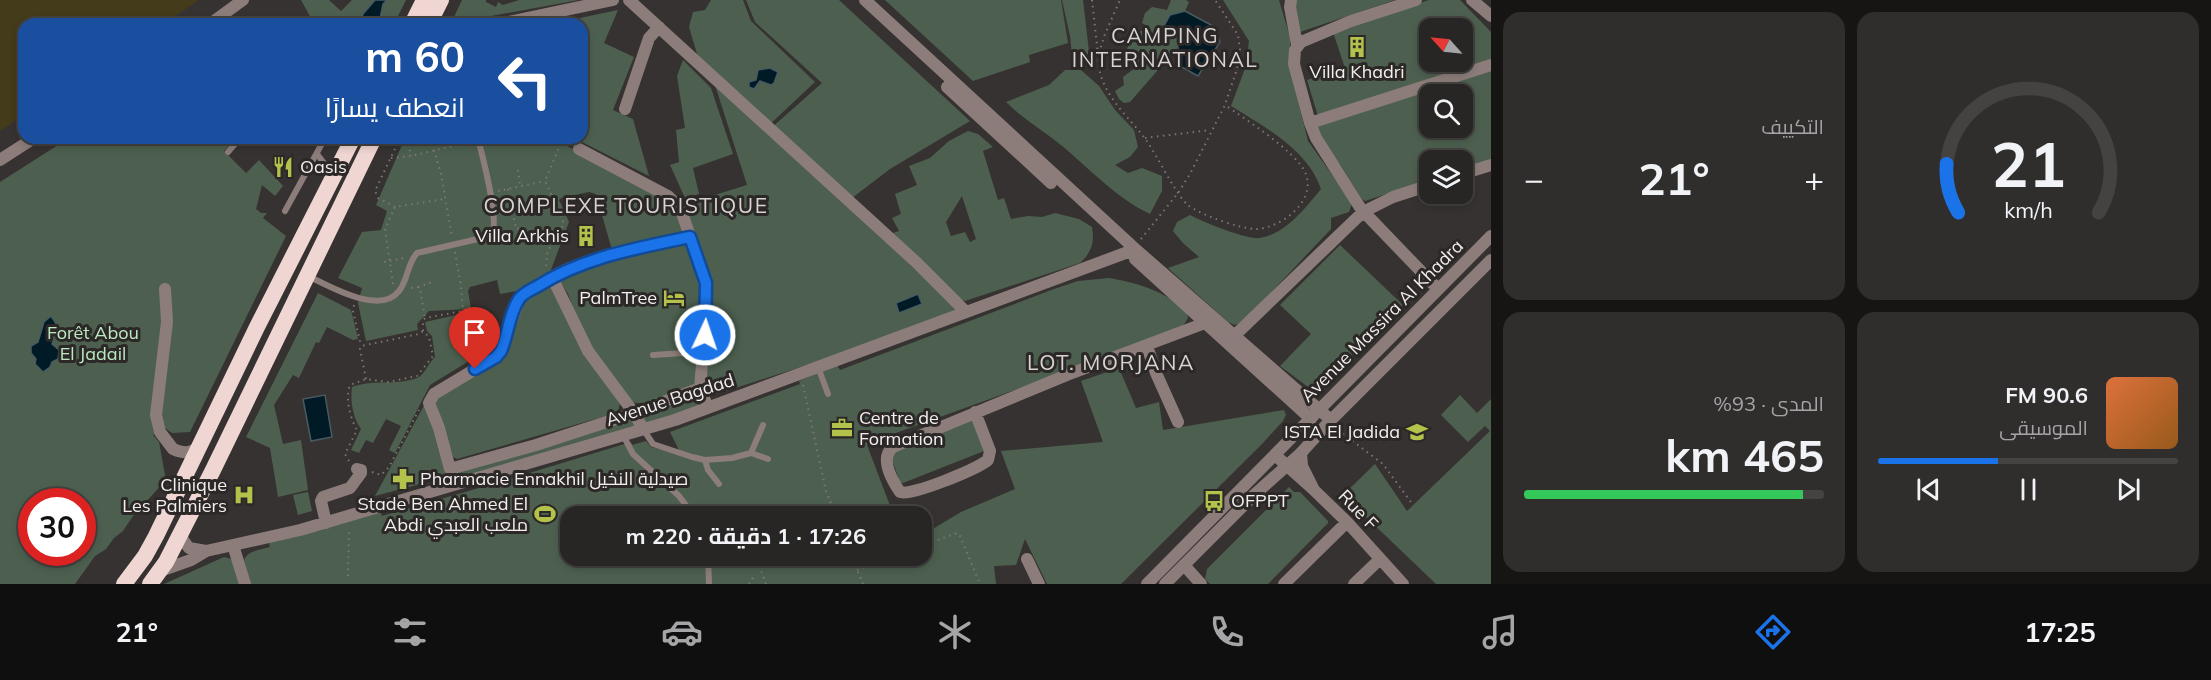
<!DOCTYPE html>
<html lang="ar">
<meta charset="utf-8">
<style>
:root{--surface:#282625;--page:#302e2d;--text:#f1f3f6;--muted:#a5a5a7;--line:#444342;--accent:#1a73e8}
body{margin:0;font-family:Mulish,Cairo,sans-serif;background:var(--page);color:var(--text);direction:rtl;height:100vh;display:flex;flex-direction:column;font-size:22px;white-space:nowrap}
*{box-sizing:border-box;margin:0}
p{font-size:20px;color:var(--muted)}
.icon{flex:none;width:33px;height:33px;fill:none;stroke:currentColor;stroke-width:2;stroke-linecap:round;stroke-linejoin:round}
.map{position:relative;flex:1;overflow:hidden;direction:ltr}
.side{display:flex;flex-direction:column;gap:12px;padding:12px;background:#161514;width:720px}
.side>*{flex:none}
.top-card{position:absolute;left:18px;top:18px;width:570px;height:126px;border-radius:18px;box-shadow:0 3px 9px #0003,0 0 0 2px var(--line);direction:rtl;background:#1a4fa0;color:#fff;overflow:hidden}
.needle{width:39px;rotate:297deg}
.buttons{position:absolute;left:1419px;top:18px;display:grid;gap:12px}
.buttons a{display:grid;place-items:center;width:54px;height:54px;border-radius:12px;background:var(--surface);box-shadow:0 3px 9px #0003,0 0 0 2px var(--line);font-size:30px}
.speed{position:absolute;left:18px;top:488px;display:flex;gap:12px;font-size:30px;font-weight:700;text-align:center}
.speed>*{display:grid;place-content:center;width:78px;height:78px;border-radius:50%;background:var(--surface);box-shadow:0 3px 9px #0003,0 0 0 2px var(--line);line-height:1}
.speed .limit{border:9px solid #d22;background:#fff;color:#111}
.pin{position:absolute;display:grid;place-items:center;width:51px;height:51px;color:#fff;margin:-62px -26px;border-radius:50% 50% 50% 0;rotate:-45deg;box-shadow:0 0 6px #0007}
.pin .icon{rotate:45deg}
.me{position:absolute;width:66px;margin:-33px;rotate:3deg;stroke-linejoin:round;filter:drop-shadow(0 0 4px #0008)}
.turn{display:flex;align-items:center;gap:21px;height:126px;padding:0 24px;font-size:27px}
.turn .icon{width:78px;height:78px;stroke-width:2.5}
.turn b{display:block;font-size:42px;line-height:51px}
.big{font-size:45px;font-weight:700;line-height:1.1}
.side .tile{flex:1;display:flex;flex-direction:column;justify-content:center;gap:9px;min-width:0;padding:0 21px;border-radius:18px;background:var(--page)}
.side .dial{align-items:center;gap:0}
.dial svg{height:156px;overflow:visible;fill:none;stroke:var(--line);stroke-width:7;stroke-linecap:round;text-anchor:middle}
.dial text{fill:var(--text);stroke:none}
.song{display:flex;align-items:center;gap:18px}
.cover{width:72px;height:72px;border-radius:9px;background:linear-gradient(135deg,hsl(20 70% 55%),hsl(30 70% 35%))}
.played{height:6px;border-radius:3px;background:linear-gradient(90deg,var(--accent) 40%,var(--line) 40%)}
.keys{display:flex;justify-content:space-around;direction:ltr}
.heat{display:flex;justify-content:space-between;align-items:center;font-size:33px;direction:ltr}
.charge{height:9px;border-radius:4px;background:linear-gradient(90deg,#34c759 93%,var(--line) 0)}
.side .tiles{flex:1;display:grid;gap:12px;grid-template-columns:repeat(2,1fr)}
.trip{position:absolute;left:560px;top:506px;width:372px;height:60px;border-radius:18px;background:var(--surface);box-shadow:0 3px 9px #0003,0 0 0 2px var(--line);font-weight:700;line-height:60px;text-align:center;direction:rtl}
.menu{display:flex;height:96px;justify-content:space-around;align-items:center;background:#100f0f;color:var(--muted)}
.menu .icon{width:42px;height:42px}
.menu .selected{color:var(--accent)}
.menu b{font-size:27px;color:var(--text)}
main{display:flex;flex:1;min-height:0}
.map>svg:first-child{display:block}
</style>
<main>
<section class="side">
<div class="tiles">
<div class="tile dial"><svg viewBox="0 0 100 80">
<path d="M14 69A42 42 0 1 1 86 69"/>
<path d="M14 69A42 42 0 0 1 8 44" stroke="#1a73e8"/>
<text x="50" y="56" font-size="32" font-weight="700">21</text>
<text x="50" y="72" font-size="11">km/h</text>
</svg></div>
<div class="tile"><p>التكييف</p>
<div class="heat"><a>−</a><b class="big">21°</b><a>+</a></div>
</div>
<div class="tile">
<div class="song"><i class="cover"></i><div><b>90.6 FM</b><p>الموسيقى</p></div></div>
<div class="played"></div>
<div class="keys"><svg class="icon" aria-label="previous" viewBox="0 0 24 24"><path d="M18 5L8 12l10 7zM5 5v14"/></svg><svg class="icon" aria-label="pause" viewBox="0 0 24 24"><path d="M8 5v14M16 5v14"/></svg><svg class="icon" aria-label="next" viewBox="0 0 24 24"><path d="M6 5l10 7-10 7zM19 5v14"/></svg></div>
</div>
<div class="tile"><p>المدى · 93%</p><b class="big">465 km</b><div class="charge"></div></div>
</div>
</section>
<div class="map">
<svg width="1491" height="584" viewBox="0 0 1491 584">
<rect width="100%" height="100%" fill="#363231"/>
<!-- green -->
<path fill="#4d604f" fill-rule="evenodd" d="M301,0h28l12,11 11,-11h54l-12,24h-88l6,-4z
M462,0h24v2l10,5 2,-5 5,3 16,-5h60l-121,22 -4,-5z
M711,0h32l8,21 64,61 -47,44 -70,-69 -9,-30 4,-15 12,-2z
M746,0h93l131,121 -80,48 -38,29 -82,-69 52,-46 -67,-61z
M885,0h176l7,43 -39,12 1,7 -57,19z
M1062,0h21l7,60 -17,4 -3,-28z
M1171,0h15l3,2 -4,9 -15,4 8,32 -48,55 -6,1 -5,-4 -4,-8 9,-6 -1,-8 12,-9 -10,-12c5,-17 7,-21 24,-29l-7,-4 3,-10 7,-6 15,3z
M1223,0h56l11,37v32l18,72 44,62 -3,9 -18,6v11l-88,93 -8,3 -7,-3 -60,-54 31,-11 -16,-14 -10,-12 4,-9 13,-7c13,7 57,25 70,23 27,-5 45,-30 61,-49 -13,-39 -56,-62 -90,-83l15,-40 3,-25z
M1294,0h101l-95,32z
M1429,0h31l31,32v28l-173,56 -11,-36 38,-12 -12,-36zM1430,28h32v34h-32z
M618,10l-14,33 30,14 -21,53 20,9 16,57 -75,-38h8v-114l-26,-1z
M683,60l28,28 22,66 -40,14 6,26 -14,4 -15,-33 9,-3 -3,-32 9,-2 -8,-52z
M1065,70h16l18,16 16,24 19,20 4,17 -8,10 -15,8 13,8 14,-5 20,8v15l-12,23c-34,-16 -60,-45 -89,-69 -18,-15 -38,-26 -55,-43l43,-17z
M1491,70v89l-28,10 -1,-9h-32l-1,20 -64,21 -3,-2 -21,-33 -25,-32 -1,-9zM1430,94h32v34h-32z
M715,85l243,224 -96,38 -145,47 -11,-6 5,-71 -28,-112 64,-20z
M968,131l10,3 15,13 -10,4 15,49 6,-2 7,21 17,-3 14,1 13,-4 24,6 13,8c3,16 -1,26 -12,36l-115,38 -8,-3 -67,-64 9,-3 -7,-13 9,-4 -6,-20 22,-9 -8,-19 21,-8 19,-17zM962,196l14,43 -6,3 -5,-10 -14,4 -5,-14z
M69,138h167l-12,13 22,22 13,-13 24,26 -8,10 -13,-11 -6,24 5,4h6l-4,5 23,18 -96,196 -18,1 -7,-5 -12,7 6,7 6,33v6l-32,35 -10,15 -9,7 -8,11 -11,7 -20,28h-75v-402zM32,501h50v51h-50z
M405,138h160l-2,6 47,24 63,37 11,22 -4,8 -68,15 -16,-56 -7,-2 -28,6 -2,2 10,22 -20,53 -32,16 -17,3 -3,-14 -27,7 -2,4 3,18 -42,2 -12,13 1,6 -52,11 -8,-38 4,-15 -24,-10 24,-46 19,-2 6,-19 -11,-6z
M675,243l12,3 15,38 -4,101 -55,19 -12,-2 -42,-58 -9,-17 -12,-33 -9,-15 1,-3 82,-26z
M1340,245l63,60 -86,84 -5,1 -32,-24 31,-32 -31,-29z
M1109,278c29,5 56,13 78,34l1,6 -5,8 -160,61 -152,55 -4,3 27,71h-324v39h351v-19l40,-24 54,-23 -14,-38 102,-9 -22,-61 38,-13 17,40 23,-6 4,28 121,-20 2,5 -3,6 -21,23 -141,140h-74l-22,-45 -9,26 -22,1 2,18h-746l-6,-24c5,-10 16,-10 26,-13l-2,-7 112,-29 2,5 121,-35 128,-39 1,3 14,-4 5,6 27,7 1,-4 -9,-18 130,-48 -1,-3 38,-16 3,5 214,-81 24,-8z
M549,283l71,121 -2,6 -9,5 -152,44 -4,-2 -19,-58 67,-42 22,-55z
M318,293l33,17 7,29 -5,1 -26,-13 -8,16 -3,-1 -17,36 -6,-3 -19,30 9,39 18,-4 7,50 -30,7 -8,-49 -24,-11z
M461,314l12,5 8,-3 1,3 -5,1 3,18 20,-3 -5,10 -65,40 -35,68 -6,-3 12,-24 -15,-7 -13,24 -7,-3 -7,13 -8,-3 10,-21c-8,-11 -11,-28 -9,-42 20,-8 44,-1 65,-9 8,-3 11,-15 18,-21l-3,-21 -5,-5 -2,-9z
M696,391l5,17 -54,18 -6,-14z
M1460,395l17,18 14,-14v185h-55l-93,-89 32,-31 32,47 83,-80 -5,-5 -17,16 -27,-27z
M427,400l19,69v8l-71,19z
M633,419l5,9 -181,54 -1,-9z
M972,420l12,31 -81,32 -3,-1 -10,-28z
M1289,487l5,5h6l28,29v2l-60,61h-58l-5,-5 2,-10z
M308,492l4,19 -14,4 -5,-20z
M224,557l8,2 8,25h-76z"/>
<!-- sand -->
<path fill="#433b1a" d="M0,0h199l-36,24h-139v91l-24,16z"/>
<!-- water -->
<path fill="#001b26" stroke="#495b62" stroke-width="1.5" d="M375,0h12l-4,4 -4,20h-19l3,-10z
M1185,11l28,15 7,16 -22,34 -18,-10 -3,-28 -13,-12 6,-11z
M770,68l8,4 -4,11 -3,2 -11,-4 -6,8 -5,-2v-5l7,-2 2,-10z
M918,294l4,10 -23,9 -3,-10z
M51,316l6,9 -5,19 7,6 -1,9 -6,3 -2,5 -7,5 -8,-8 1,-5 -5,-6v-7l7,-4 6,-20z
M325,395l7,42 -21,4 -8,-42z"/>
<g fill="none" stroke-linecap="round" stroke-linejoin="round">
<!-- path -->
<path stroke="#7b7776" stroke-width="2" stroke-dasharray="1.5 4.5" stroke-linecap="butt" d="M1092,0l8,73c8,28 30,45 46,67 11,15 31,57 42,65 12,10 53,24 68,24 26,-1 62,-29 49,-57 -10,-21 -60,-53 -80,-67
M1099,53l6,-19 15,-34
M582,89l4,-14
M407,138l4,18
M1145,138l65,-8
M434,150l7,24 11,63
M391,158l20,-2 59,-14
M518,170l2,16
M508,189l8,40 12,-2
M498,191l47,-10
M395,207l-17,-9 -3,-7 25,-53
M1141,239l37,-46 12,-19 35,-69 12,-36 3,-19 -2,-15 -23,-35
M455,252l6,34 2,25
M384,262l21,-4
M546,266c1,-5 0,-11 2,-15 5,-11 15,-19 15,-32l-18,-38 18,-43
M393,284l-8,-55 10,-22 49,-8
M418,287l14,-5
M411,288l7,-1 2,2 5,29
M354,305l-1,6 8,35
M366,379l-6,-30 1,-3 58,-12 4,-3
M803,385l23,106 10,25
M1338,430l45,34 30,41
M349,461l-4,-7 12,-24c-7,-12 -12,-32 -7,-45l16,-6 22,3 29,-6 16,-20 -4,-19 -6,-6v-10l2,-3 38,-7 8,6 9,-3
M372,472l9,3 8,-8 30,-57
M921,546l36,-13 3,3 20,48
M851,555l12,29
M857,570l40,-15
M348,576l1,-48
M749,584l5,-8
M766,584l-8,-22 13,-7"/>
<!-- service -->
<path stroke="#8c7d7a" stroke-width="6" d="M228,152l12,-14
M317,154l16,21
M285,211l40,-73
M308,276c21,10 72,40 91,15 9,-11 8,-27 18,-38l74,-17c10,-12 -9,-81 -13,-98
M653,355l31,-2 19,2
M818,367l10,27
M643,429l10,15 39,13 13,3 27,-2 19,-5 17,6
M623,435l10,19 46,42 15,20
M751,453l12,-28
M705,460l3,10 11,14
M708,555l1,29"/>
<!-- minor -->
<path stroke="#8c7d7a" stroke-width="12" d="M629,0l288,263 49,49
M865,0l268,247 198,173
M1291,0l-1,7 7,38
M1416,0l-65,21 -50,21 -6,8 -1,14 16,59 6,15 45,71 77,80
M1472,0l19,16
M210,24l33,-24
M499,24l114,-24
M947,87l104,96
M625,109l24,-71 10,-11
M1310,123l181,-58
M579,149l89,47 10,10 4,7 24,70v34l-6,71 8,20
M0,160l34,-22
M1462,174l29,-9
M1135,259l176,160
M552,277l-32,21 -21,57 -65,39 -5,9 10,25 11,41 86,-24 98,-32 -46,-62 -36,-74c34,-21 99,-32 139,-40
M165,289l2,33 -11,93 4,17 13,17c11,5 17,4 27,-2
M1230,340l133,-128 30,-15 37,-12
M1147,346l9,27 22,49
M975,412l15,39 -2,9c-11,9 -78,37 -88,32 -8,-12 -21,-34 -7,-45l174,-72 146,-55
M643,429l-9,-16 66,-25
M1301,453l1,13 12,24 33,32 56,62
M1275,455l38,34
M326,523l-5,-22 2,-4 27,-9 11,-15v-3l-4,-1
M181,532l2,8 6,8 17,3 94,-21 375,-110 453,-168 5,-5
M233,545l12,39
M1027,559l12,25
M1184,565l17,19
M160,571l31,-11 15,-9
M1284,584l63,-62
M1354,584l26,-25"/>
<!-- tertiary -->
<path stroke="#8c7d7a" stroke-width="12" d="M1147,584l344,-348
M1165,584l89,-89 47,-42 27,-30 163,-163"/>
<!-- trunk -->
<path stroke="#f0d6d2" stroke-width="16" d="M412,24l12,-24
M429,24l12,-24
M124,584l21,-28 11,-20 101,-209 96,-189
M150,584l16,-22 47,-92 161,-332"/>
</g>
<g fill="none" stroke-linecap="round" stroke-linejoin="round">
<defs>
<path id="route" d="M475,369l21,-12 5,-6c7,-16 8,-37 18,-52 4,-6 12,-9 19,-13 46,-29 100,-38 152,-49l16,46 -1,52"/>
</defs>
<!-- route casing -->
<use href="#route" stroke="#114b97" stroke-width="15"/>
<!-- route -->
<use href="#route" stroke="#1a73e8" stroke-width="10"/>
</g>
<!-- icons -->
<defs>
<symbol id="building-bare" viewBox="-9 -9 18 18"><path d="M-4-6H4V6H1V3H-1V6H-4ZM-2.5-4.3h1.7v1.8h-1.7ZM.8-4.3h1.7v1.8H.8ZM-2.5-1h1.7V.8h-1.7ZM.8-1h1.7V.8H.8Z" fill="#b3c24b" stroke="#2c2827" stroke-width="2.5" paint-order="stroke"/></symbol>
<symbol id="restaurant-bare" viewBox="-9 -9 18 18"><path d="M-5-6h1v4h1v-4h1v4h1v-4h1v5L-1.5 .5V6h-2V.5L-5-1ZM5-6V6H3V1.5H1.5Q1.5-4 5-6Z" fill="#b3c24b" stroke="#2c2827" stroke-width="2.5" paint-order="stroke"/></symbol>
<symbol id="hotel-bare" viewBox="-9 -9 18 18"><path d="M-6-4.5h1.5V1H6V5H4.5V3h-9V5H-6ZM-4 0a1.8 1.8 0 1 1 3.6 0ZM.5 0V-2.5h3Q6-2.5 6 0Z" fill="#b3c24b" stroke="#2c2827" stroke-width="2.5" paint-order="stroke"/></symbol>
<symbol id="office-bare" viewBox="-9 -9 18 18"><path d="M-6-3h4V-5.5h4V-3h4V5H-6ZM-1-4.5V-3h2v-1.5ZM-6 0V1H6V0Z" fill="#b3c24b" stroke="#2c2827" stroke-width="2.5" paint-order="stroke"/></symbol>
<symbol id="school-bare" viewBox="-9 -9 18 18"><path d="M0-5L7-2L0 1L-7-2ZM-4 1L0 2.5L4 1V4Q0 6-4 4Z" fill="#b3c24b" stroke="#2c2827" stroke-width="2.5" paint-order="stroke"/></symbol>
<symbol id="pharmacy-bare" viewBox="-9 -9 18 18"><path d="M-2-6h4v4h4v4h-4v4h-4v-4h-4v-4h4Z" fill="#b3c24b" stroke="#2c2827" stroke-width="2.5" paint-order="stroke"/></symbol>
<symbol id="hospital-bare" viewBox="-9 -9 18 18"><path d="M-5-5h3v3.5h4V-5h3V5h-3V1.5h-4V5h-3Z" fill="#b3c24b" stroke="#2c2827" stroke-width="2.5" paint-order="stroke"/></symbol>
<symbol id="bus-bare" viewBox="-9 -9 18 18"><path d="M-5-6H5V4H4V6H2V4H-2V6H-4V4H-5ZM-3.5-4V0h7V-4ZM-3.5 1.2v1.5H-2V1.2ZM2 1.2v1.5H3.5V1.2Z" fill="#b3c24b" stroke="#2c2827" stroke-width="2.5" paint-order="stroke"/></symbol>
<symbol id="stadium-bare" viewBox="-9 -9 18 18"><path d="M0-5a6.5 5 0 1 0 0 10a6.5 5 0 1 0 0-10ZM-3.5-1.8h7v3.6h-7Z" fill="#b3c24b" stroke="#2c2827" stroke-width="2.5" paint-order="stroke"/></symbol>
</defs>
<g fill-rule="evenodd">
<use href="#building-bare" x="1342" y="32" width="30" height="30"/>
<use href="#restaurant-bare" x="268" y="152" width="30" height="30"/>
<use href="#building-bare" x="571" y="221" width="30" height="30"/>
<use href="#hotel-bare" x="659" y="283" width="30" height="30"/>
<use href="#office-bare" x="827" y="413" width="30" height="30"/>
<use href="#school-bare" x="1402" y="417" width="30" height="30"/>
<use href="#pharmacy-bare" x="388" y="464" width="30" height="30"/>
<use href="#hospital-bare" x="229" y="480" width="30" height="30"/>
<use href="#bus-bare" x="1199" y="486" width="30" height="30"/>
<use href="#stadium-bare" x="530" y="499" width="30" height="30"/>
</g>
<g text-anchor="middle" stroke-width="6" stroke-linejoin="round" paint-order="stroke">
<!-- poi labels -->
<g font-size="18" fill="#f2efee" stroke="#2c2827" text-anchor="end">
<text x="1357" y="78" text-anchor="middle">Villa Khadri</text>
<text x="300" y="173" text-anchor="start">Oasis</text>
<text x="569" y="242">Villa Arkhis</text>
<text x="657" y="304">PalmTree</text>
<text x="859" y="424" text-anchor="start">Centre de<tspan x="859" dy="21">Formation</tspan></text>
<text x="1400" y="438">ISTA El Jadida</text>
<text x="420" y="485" text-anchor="start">Pharmacie Ennakhil صيدلية النخيل</text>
<text x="227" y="491">Clinique<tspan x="227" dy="21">Les Palmiers</tspan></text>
<text x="1231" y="507" text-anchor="start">OFPPT</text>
<text x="528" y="510">Stade Ben Ahmed El<tspan x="528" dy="21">Abdi ملعب العبدي</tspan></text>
</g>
<!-- street labels -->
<g font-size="18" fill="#f2efee" stroke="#2c2827">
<text transform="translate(1382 321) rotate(-45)" y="6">Avenue Massira Al Khadra</text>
<text transform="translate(670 400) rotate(-18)" y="6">Avenue Bagdad</text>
<text transform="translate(1358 510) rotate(46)" y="6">Rue F</text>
</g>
<!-- park labels -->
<g font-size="18" fill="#bbe8c0" stroke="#2c2827">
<text x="93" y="339">Forêt Abou<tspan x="93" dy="21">El Jadail</tspan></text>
</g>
<!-- quarter labels -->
<g font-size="21" letter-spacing="1.5" fill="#d7d3d1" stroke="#2c2827">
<text x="1165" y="43">CAMPING<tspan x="1165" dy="24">INTERNATIONAL</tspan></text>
<text x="626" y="213">COMPLEXE TOURISTIQUE</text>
<text x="1111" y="370">LOT. MORJANA</text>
</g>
</g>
</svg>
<div class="buttons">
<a><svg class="needle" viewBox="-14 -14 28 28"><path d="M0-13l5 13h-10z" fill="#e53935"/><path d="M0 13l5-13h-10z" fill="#a5a5a7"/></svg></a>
<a><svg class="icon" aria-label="search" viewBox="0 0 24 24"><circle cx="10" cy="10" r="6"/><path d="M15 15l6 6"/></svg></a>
<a><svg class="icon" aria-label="layers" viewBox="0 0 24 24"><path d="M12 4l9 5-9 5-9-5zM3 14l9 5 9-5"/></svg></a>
</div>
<div class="speed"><div class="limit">30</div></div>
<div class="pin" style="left:475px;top:369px;background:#d93025"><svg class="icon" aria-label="arrive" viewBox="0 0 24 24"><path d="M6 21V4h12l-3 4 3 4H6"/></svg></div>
<svg class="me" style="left:705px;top:335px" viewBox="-20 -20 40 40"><circle r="17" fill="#1a73e8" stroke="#fff" stroke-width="3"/><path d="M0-11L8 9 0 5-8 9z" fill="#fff"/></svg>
<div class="trip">17:26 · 1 دقيقة · 220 m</div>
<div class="top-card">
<div class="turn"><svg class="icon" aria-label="left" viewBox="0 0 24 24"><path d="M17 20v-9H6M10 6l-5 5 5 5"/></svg><div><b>60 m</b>انعطف يسارًا</div></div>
</div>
</div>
</main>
<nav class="menu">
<b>17:25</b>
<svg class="icon selected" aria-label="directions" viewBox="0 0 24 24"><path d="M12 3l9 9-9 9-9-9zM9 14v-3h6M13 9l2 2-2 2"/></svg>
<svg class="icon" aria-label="music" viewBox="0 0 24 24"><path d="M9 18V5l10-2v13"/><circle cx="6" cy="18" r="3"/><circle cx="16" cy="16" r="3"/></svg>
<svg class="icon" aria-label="phone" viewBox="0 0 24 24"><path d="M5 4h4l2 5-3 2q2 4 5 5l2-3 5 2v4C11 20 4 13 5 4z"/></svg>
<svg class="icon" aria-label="climate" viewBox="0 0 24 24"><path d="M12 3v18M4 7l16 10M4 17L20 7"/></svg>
<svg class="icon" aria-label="car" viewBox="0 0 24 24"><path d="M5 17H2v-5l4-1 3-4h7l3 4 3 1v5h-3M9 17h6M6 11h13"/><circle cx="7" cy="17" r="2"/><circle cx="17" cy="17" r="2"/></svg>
<svg class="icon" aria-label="filters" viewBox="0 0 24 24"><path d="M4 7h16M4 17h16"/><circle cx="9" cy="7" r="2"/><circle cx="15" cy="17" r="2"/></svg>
<b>21°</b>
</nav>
